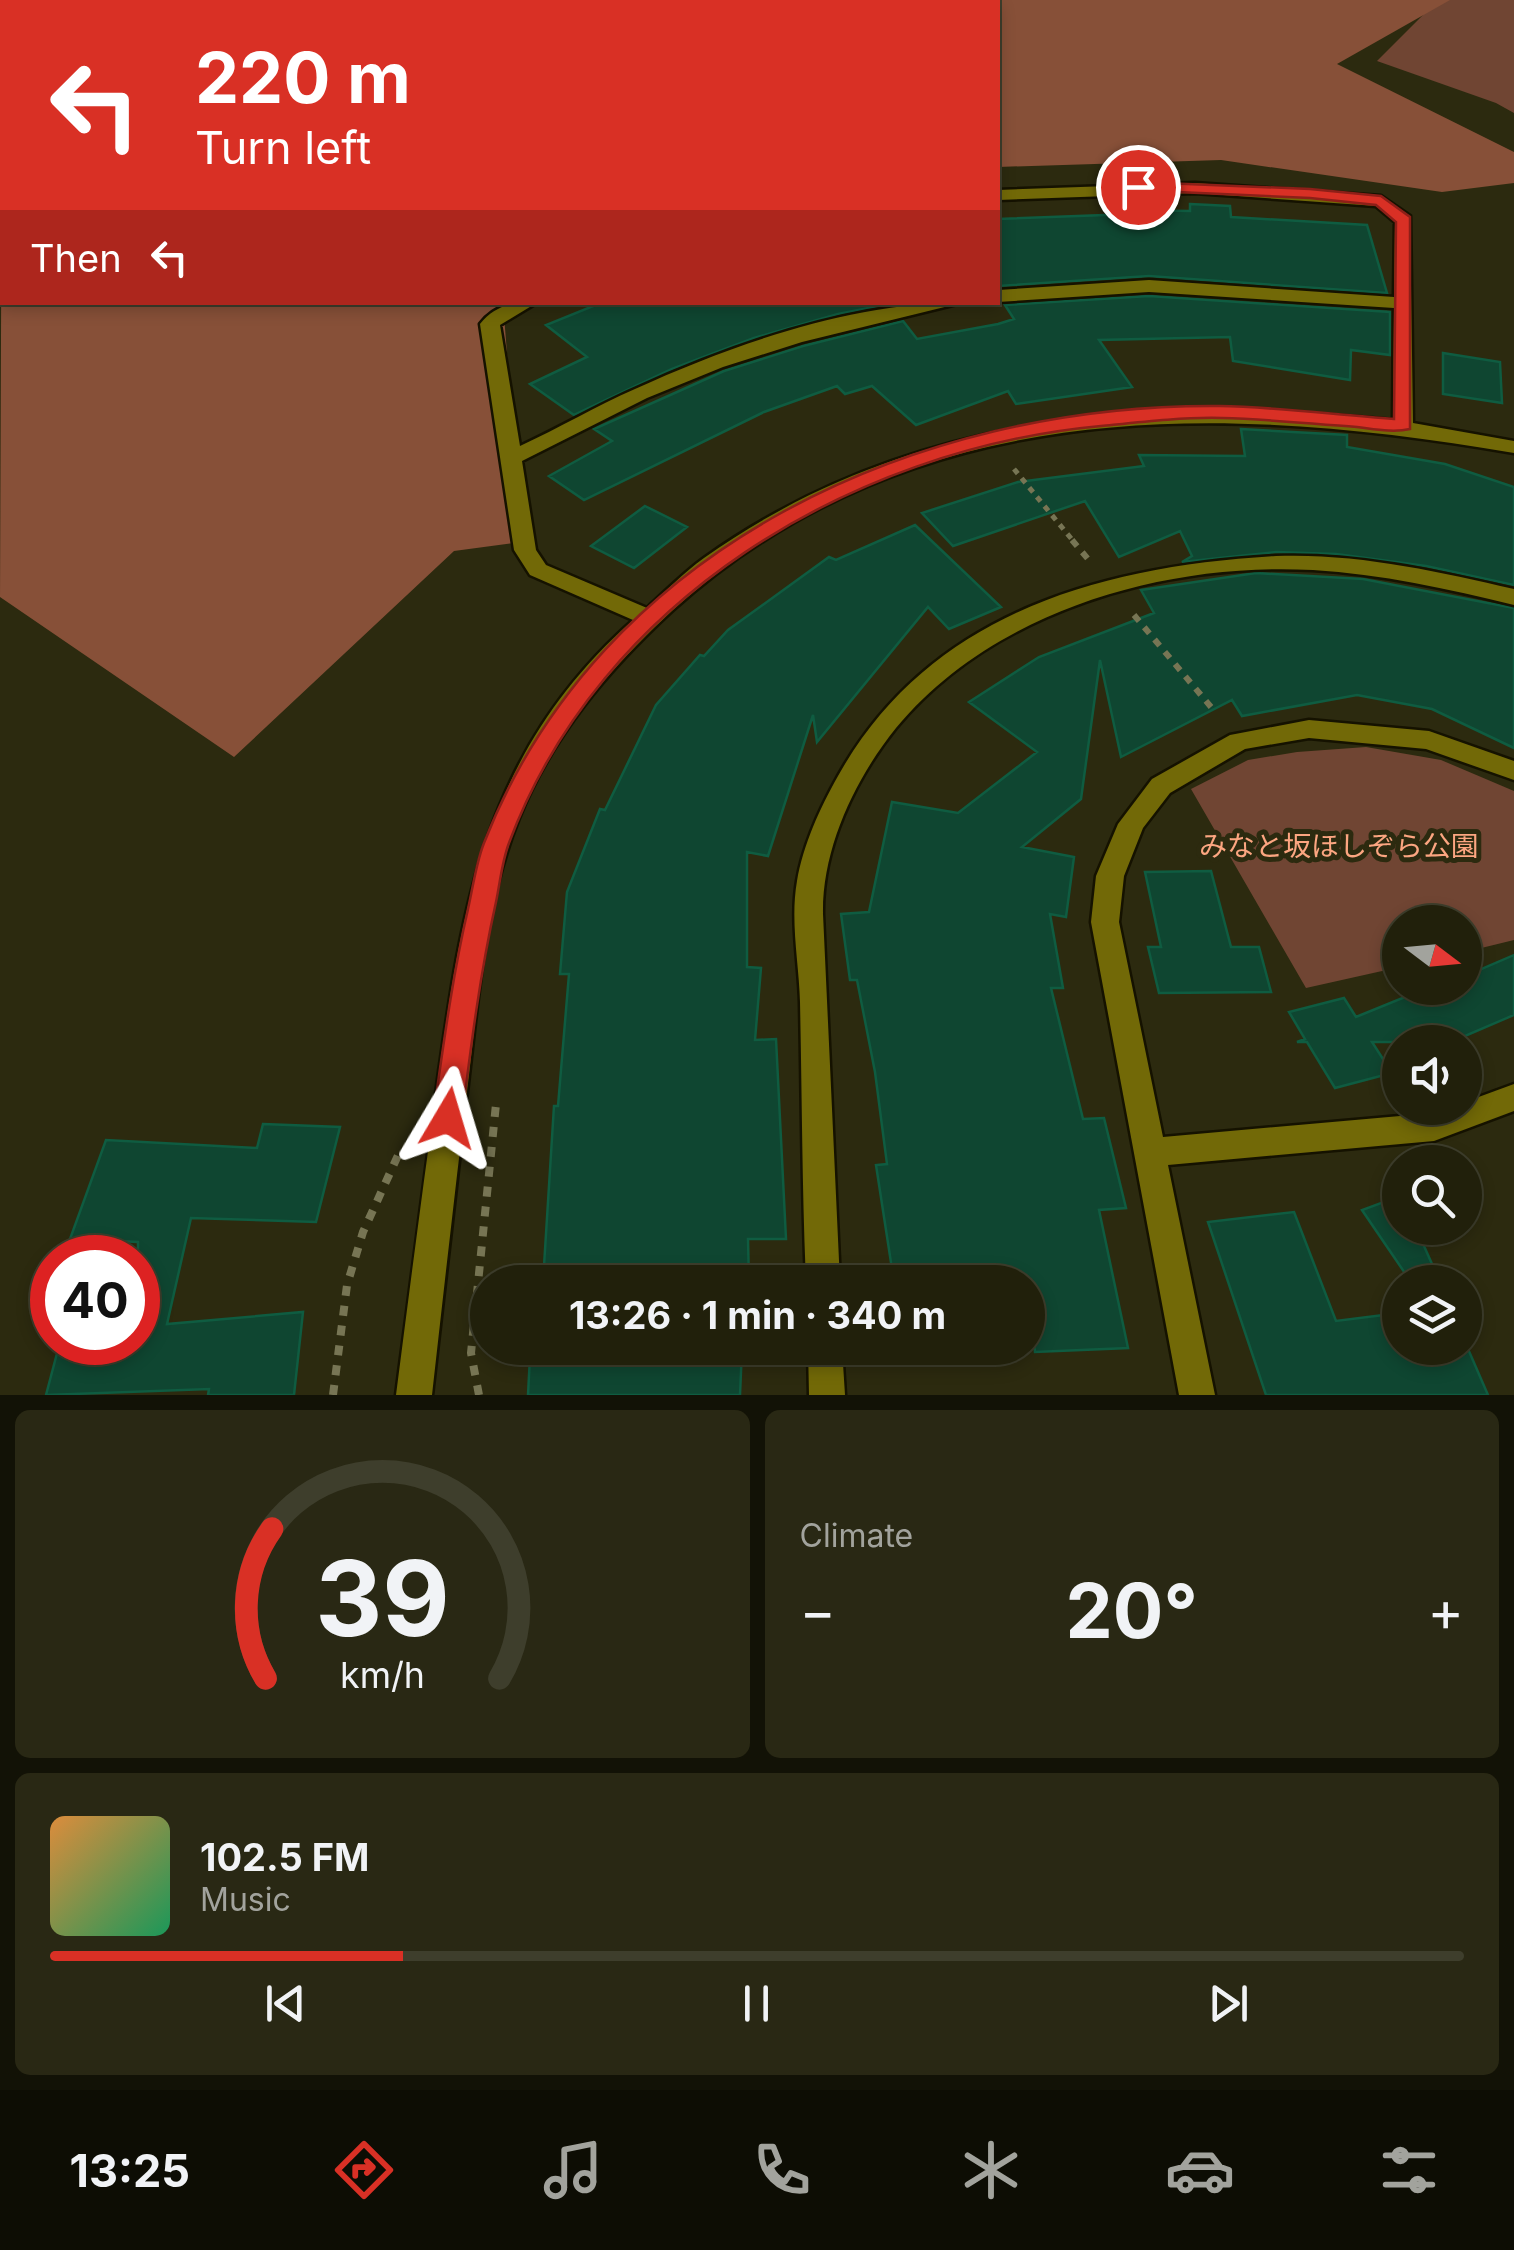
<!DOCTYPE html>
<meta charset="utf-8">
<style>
:root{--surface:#21200b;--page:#292814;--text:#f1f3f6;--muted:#a2a39d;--line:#3e3e2c;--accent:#d93025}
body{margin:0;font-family:Inter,"Noto Sans JP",sans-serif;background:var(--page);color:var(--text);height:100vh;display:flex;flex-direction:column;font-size:38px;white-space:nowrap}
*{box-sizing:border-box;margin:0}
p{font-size:32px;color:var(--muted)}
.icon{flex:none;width:55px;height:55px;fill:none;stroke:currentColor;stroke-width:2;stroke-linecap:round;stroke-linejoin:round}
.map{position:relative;height:1395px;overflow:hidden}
.sheet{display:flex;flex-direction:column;gap:15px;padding:15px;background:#121206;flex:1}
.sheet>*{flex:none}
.banner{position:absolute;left:0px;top:0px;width:1000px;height:305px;box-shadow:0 5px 15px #0003,0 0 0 2px var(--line);background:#d93025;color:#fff;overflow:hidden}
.needle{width:65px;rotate:106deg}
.tools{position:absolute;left:1382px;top:905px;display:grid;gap:20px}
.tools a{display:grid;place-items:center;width:100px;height:100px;border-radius:50%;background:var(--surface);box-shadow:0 5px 15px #0003,0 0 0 2px var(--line);font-size:50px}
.speed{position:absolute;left:30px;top:1235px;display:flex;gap:20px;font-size:50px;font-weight:700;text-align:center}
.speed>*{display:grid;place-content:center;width:130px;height:130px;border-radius:50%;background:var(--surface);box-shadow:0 5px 15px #0003,0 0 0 2px var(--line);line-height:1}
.speed .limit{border:15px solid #d22;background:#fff;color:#111}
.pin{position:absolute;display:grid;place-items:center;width:85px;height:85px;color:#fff;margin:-42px;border:5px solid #fff;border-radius:50%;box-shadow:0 2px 10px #0007}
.me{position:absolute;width:110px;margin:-55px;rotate:7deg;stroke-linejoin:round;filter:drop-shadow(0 0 8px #0008)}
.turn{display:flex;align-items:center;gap:35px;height:210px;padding:0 30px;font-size:45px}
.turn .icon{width:130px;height:130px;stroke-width:2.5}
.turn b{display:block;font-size:70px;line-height:85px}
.then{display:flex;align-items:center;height:95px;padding:0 30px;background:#0003;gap:20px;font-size:38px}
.big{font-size:75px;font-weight:700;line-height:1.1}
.sheet .widget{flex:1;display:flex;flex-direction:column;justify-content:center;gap:15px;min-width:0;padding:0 35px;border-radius:15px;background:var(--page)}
.sheet .dial{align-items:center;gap:0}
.dial svg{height:260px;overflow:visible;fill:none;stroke:var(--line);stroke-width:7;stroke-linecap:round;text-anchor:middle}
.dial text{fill:var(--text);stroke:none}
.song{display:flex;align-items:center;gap:30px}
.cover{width:120px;height:120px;border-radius:15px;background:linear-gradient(135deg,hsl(30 70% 55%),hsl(150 70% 35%))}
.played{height:10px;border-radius:5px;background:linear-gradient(90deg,var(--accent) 25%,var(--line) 25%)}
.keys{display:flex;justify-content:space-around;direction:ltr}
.heat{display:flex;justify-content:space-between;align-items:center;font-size:55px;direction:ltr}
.sheet .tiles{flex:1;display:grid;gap:15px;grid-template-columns:1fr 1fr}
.widget:last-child{grid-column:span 2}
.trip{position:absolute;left:470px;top:1265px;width:575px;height:100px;border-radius:50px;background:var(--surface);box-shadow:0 5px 15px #0003,0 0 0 2px var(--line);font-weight:700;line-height:100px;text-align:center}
.tab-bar{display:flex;height:160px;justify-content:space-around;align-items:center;background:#0d0d04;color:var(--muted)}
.tab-bar .icon{width:70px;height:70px}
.tab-bar .current{color:var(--accent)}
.tab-bar b{font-size:45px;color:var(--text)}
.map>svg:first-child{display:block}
</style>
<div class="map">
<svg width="1514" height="1395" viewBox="0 0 1514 1395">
<rect width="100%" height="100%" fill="#2c2a0f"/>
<!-- green -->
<path fill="#704533" d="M1444,0h70v113l-18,-10 -119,-42 57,-57z
M1366,747l75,13 73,31v149l-49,12v-30h-65v45l-94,21 -115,-199 57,-29 49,-8z"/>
<!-- forest -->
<path fill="#875038" d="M464,0h986l-113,64 177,88v31l-72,9 -221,-32 -223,7v-165h-539z
M2,78v224l501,1 19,239 -68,9 -220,206 -234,-160z"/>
<!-- building -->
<path fill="#0f4631" stroke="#0f5c41" stroke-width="2.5" d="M1190,204l40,2 1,11 136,8 20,68 -238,-17 -151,10v-67l134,-5 -1,-4 59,1z
M1149,296l241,16v43l-39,-5 -1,30 -117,-19 -3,-24 -131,3 33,47 -116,17 -8,-13 -92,34 -44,-39 -27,8 -8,-8 -73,26 -180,88 -35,-24 63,-35 -18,-12 130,-58 79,-25 100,-25 14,18 81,-15 16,-5 -9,-14z
M603,302h284l2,2 -51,10 -84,24 -82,31 -98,46 -44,-31 57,-27 -41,-32z
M1443,353l57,9 2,41 -59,-9z
M1241,429l106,6v12l98,17 69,23v98l-88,-19 -90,-12 -60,-2 -94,10 10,-6 -12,-25 -61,26 -34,-56 -132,45 -31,-33 96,-31 126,-16 -5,-11 106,1z
M645,506l42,21 -53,41 -43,-22z
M915,525l86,82 -52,22 -21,-22 -111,135 -4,-27 -45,141 -21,-4v115l14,1 -6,72 21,-1 10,200h-38l1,43h-206l11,-176h4l11,-132h-9l7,-82 33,-83 5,1 51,-105 44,-50 4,1 24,-26 101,-73 7,3z
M1256,573l107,6 151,29v140l-82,-39 -75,-14 -115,21 -10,-16 -111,57 -21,-97 -19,139 -59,48 52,10 -8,60 -16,-3 13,74h-12l32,131 21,-1 22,90 -27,2 29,138 -93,4 -7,-70h-134l-18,-117 11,-1 -12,-92 -18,-92h-7l-9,-66 28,-2 23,-110 66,11 79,-61 -68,-50 70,-45 115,-44 -13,-23z
M1211,871l20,76h28l12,45 -112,1 -11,-46h13l-16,-75z
M1514,955v60l-63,27h-79l20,31 -57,15 -28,-46h-10l8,-3 -16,-27 55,-14 12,19 71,-29h38v-12z
M263,1124l77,3 -24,95 -125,-4 -24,106 136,-12 -9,83h-86l1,-6 -163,6 14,-53h78v-100l-68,-3 36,-99 151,8z
M1400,1196v32h16l24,54h-29l-49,-72z
M1294,1212l42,109 64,-8v35h65v-6l23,53h-222l-58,-173z
M690,1348h52l-2,47h-212l2,-39z"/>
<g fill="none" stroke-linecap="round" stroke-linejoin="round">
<defs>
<path id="minor" d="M42,0h20l1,2h-19z
M1195,183l186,13 29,20 3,207 101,18v12c-297,-51 -603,-58 -841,157 -65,60 -121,126 -154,208 -33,81 -40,171 -50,257 -13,106 -25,213 -37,320h-36c13,-101 26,-202 40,-302 26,-186 47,-340 197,-473l-103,-45 -16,-25 -34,-226c16,-20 34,-22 58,-22l-38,23 20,121c39,-18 76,-40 115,-57 101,-46 220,-87 330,-87l-163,40 -79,25 -76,31 -125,63 14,89 10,15 101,43c18,-16 36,-35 57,-50 208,-148 444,-160 689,-138l1,-112 -245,-16 -151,10v-12l151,-10 245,17 1,-75 -19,-16 -181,-13 -197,7v-10z
M1276,556c80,-3 160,15 238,33v16c-66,-16 -133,-31 -201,-35 -149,-8 -320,41 -417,158 -41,51 -74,120 -73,186l17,368h-34c-4,-93 -4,-186 -6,-280 -1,-39 -10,-81 -3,-121 6,-36 23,-73 41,-105 91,-163 263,-210 438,-220z
M1309,720l120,11 85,30v19l-88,-31 -117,-11 -64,11 -75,44 -27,35 -19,48 -5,46 44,215 271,-24 31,-5v-6l49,-18v27l-80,30 -266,24 47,230h-36l-88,-473 5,-46 22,-52 34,-45 78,-44z
M808,1348h34l3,47h-36z"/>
</defs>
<!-- minor casing -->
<use href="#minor" stroke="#151200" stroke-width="5"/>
<!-- path-far3 -->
<path stroke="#777554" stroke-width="4" stroke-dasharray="5 5" stroke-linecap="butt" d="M807,2l4,-2"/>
<!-- path-far2 -->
<path stroke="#777554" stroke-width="5" stroke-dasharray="6 6" stroke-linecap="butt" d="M1014,469l60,73"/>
<!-- path-far1 -->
<path stroke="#777554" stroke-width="6" stroke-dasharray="8 8" stroke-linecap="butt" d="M1072,540l16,19
M1134,615l82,98"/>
<!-- path -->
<path stroke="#777554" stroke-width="8" stroke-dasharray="10 10" stroke-linecap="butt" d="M333,1395l14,-110 16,-53 37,-81
M479,1395l-8,-42 25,-249"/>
<!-- minor -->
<use href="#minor" fill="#726907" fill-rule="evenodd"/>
</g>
<!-- route -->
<path fill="#d93025" stroke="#8d1f18" stroke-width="2.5" d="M1138,182l172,7 71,7 29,21v212c-17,4 -36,0 -53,-2 -45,-3 -90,-8 -135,-9 -40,-1 -82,4 -121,8 -250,23 -502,175 -592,417 -7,18 -9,40 -13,59 -16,72 -25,143 -34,216l-4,9 -10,4 -10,-4 -5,-9c10,-70 19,-140 35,-209 5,-22 8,-46 16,-66 115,-295 433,-440 736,-437 58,1 116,9 174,13l2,-197 -20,-17 -66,-7 -177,-8 -2,-3z"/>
<g text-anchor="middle" stroke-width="10" stroke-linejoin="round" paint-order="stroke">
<!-- park labels -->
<g font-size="28" fill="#fca681" stroke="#2c2a0f">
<text x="1339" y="856">みなと坂ほしぞら公園</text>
</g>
</g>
</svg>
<div class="tools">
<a><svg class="needle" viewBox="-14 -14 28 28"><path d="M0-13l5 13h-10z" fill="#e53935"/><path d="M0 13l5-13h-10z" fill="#a2a39d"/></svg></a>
<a><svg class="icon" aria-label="sound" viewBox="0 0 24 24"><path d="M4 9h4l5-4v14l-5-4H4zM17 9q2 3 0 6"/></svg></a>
<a><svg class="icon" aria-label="search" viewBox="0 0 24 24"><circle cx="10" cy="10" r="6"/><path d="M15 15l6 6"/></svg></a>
<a><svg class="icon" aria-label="layers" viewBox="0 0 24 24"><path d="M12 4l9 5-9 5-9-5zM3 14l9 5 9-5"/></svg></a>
</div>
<div class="speed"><div class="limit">40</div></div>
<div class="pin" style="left:1138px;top:187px;background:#d93025"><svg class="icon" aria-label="arrive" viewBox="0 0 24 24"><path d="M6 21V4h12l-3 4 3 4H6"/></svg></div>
<svg class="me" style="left:448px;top:1118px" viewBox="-20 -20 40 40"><path d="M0-17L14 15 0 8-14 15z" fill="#d93025" stroke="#fff" stroke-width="4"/></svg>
<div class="trip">13:26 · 1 min · 340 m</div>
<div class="banner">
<div class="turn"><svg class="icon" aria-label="left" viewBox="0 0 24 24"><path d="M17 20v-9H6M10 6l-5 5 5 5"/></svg><div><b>220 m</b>Turn left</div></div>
<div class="then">Then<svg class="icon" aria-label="left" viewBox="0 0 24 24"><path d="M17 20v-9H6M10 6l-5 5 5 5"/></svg></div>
</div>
</div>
<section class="sheet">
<div class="tiles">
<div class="widget dial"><svg viewBox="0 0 100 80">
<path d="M14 69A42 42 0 1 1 86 69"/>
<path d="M14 69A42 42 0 0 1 16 23" stroke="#d93025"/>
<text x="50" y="56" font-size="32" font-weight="700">39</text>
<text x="50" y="72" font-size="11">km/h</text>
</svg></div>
<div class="widget"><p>Climate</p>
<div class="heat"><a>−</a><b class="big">20°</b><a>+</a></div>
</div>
<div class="widget">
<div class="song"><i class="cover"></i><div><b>102.5 FM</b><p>Music</p></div></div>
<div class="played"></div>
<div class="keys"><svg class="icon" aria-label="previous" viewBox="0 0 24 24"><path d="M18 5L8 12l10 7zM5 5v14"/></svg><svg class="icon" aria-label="pause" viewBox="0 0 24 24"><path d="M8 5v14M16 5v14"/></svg><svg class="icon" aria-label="next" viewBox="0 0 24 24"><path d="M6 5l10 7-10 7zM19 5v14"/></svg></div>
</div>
</div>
</section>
<nav class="tab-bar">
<b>13:25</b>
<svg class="icon current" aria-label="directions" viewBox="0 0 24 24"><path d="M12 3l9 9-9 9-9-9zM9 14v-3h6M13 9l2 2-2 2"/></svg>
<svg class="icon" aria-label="music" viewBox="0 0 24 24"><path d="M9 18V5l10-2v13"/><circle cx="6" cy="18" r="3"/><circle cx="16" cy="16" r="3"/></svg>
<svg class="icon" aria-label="phone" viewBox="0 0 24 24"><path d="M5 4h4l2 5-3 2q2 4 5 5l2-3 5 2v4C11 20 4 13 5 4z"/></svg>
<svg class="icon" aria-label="climate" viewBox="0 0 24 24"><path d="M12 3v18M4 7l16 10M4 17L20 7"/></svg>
<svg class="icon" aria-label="car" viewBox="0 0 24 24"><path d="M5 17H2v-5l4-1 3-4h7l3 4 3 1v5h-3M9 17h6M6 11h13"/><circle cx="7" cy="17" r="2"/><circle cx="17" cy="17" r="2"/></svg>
<svg class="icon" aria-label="filters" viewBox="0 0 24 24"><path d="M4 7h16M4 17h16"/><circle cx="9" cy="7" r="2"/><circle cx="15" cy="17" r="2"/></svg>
</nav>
